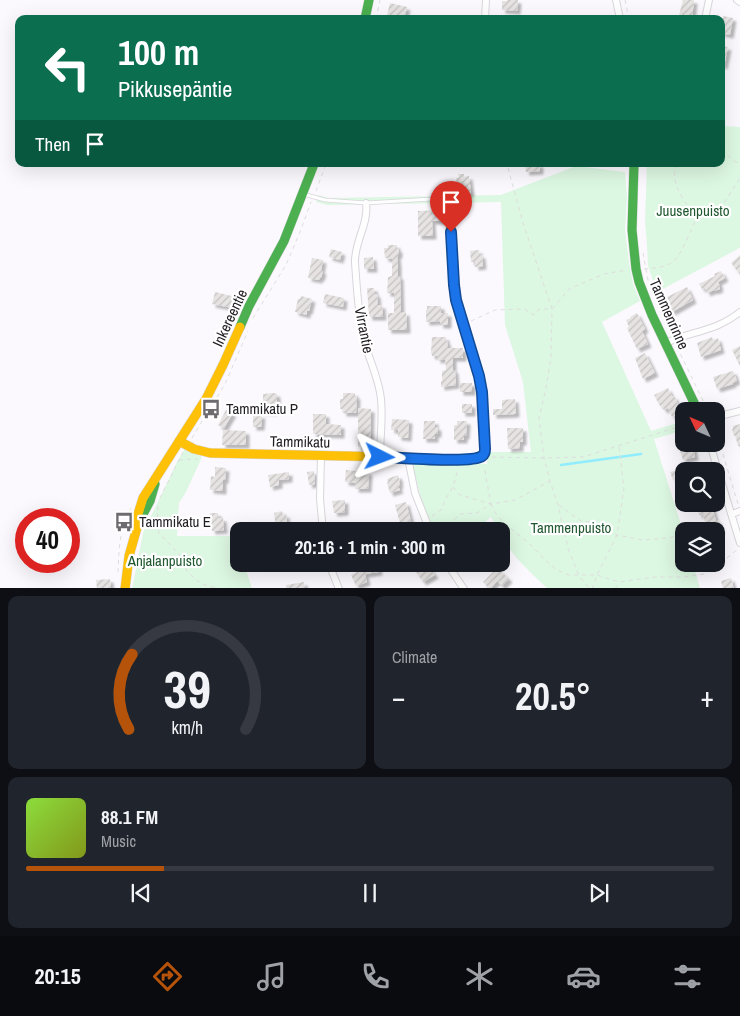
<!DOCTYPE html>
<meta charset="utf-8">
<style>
:root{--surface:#171b24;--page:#20242c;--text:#f1f3f6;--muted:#9ea1a6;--line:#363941;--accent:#b45309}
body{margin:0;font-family:"Archivo Narrow",sans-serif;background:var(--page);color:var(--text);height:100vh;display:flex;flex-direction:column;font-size:19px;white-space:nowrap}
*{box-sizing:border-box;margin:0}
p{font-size:16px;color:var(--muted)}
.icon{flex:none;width:28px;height:28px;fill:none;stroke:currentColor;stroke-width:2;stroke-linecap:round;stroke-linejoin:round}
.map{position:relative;height:588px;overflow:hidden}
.panel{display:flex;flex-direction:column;gap:8px;padding:8px;background:#0d0f14;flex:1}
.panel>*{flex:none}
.banner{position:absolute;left:15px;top:15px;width:710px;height:152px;border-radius:10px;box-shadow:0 5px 20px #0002;background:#0b6e4f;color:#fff;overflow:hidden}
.needle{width:32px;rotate:314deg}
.fabs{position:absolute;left:675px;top:402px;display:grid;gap:10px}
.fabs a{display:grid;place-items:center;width:50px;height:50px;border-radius:10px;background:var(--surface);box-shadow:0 5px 20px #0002;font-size:25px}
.speed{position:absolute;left:15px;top:508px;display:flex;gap:10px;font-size:25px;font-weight:700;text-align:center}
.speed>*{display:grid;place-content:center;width:65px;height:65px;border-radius:50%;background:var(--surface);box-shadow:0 5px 20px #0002;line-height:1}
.speed .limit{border:8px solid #d22;background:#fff;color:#111}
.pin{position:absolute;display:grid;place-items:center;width:42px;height:42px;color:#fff;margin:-51px -21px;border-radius:50% 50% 50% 0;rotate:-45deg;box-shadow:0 0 5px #0007}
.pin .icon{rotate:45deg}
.me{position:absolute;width:55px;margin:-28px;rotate:93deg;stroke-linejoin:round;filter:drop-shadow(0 0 4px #0008)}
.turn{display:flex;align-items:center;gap:18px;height:105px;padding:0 20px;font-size:22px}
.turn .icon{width:65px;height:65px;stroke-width:2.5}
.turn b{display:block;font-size:35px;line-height:42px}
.then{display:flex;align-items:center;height:48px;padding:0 20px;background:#0003;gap:10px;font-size:19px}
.big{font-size:38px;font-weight:700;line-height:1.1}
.panel .widget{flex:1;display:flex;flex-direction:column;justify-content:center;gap:8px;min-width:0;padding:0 18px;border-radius:10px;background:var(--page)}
.panel .dial{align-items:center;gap:0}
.dial svg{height:130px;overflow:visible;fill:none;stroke:var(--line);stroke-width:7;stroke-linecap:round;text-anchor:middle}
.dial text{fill:var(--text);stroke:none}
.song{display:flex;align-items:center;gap:15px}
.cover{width:60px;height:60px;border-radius:8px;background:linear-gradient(135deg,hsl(90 70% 55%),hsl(70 70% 35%))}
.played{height:5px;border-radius:2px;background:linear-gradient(90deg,var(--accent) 20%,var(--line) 20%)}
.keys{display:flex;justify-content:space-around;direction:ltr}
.heat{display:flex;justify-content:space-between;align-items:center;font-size:28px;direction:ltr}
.panel .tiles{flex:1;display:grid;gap:8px;grid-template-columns:1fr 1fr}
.widget:last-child{grid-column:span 2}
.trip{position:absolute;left:230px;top:522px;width:280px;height:50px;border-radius:10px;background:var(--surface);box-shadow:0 5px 20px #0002;font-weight:700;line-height:50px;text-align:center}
.menu{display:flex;height:80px;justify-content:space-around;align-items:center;background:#090b0e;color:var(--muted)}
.menu .icon{width:35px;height:35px}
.menu .current{color:var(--accent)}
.menu b{font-size:22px;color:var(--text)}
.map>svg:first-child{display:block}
</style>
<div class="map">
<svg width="740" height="589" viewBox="0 0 740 589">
<defs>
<pattern id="building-hatch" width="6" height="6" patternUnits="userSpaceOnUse" patternTransform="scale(1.25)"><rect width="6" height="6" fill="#e6e3e2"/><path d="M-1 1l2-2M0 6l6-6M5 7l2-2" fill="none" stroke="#c5c2c2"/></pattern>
<filter id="shadow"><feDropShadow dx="3.5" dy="3.5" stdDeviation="1" flood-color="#0004"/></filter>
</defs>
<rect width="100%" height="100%" fill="#fbf9fd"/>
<!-- green -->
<path fill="#dcf7e2" d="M721,126l19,1v120l-4,3 -79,42 -9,-26 -1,-21 -2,-24 2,-57h74z
M576,166l49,6 2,24 -2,34 4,32 4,22 7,17 -38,21 49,109 33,-10v9l-30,9 30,95v30h9l7,24h-153c-11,-10 -46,-42 -46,-57h-2l-8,-14 -17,14h-40c-12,-20 -16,-46 -22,-69l75,2 1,-12h43l-8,-70 -18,-57 -4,-123 -173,3 -12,-3 2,-7 11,3 172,-3z
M185,449l17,8 -16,35 -7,11 -2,33h61l1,28h5l8,24 -120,1 11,-56 35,-73z"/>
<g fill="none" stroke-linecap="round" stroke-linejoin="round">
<!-- stream -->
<path stroke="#91edfe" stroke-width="2.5" d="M561,465l80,-11"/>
</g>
<!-- building -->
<path fill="url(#building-hatch)" filter="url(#shadow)" d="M507,0h11l-1,11 -15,-1v-9h5z
M683,0h11l-2,19h-14z
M390,3l17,4 -3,12h-18z
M723,16l10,2 -3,17 -9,-2z
M721,46l7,1 -4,19 -3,-1z
M525,164h15v7l-14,1z
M458,174h6v3l5,-1 2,17 -12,2 -3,-17 3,-1z
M443,210v11h-11l1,15h-15v-25z
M388,245h9v4h2v6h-2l1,9v12h2l1,37 5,-1 1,18h-19v-17h6v-20h-7l1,-16 4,-1v-17l-7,-1 -1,-10h4z
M331,249l11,3 -2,8 -11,-3z
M479,250v5h3l1,11 -8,1v-5h-4l-1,-11z
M740,255v19l-9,-11z
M373,257l1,12h-10v-11z
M312,258l11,2 -2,11h2l-2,7 -1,-1 -1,3 -11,-2z
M721,271l4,7 -7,4 2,4 -1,1 1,2 -6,2v-1l-7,3 -2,-5 -3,1 -3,-5 16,-8 -1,-2z
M687,287l6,13 -21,12 -4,-8 2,-1 -3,-6z
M367,288h7l1,6h2l1,11h4l1,12h-14z
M215,292l21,5 -3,11 -21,-4z
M325,294l19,4 -1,9 -20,-4z
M301,296l11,3 -3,12h-2v4l-12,-3 3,-13h2z
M427,306h14v7h7v12h-8v-4l-14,1v-12h1z
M637,313l8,16 -3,2 6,13 -11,5 -10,-21 2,-1 -3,-7 5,-2 -1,-1z
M432,337h14v4h1l1,7h15v10h-10v12h2l1,15 -15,2v-6h1v-10l4,-1 -1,-11 -8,1v-4h-5l-1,-4z
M712,337l1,3 5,-2 3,12 -20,7 -4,-14z
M740,346v20l-8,-16z
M645,353l10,20 -12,6 -8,-21z
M733,371l4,10 -5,2 1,1 -16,5 -4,-12z
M460,383h12v9h-12z
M668,388l4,9 2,-1 8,16 -10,5 -4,-9 -4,2 -3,-5 -1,1 -6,-11z
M274,393l3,1v15h-3v3h-13v-11h2v-7z
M343,393h12v3h2l-1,17h-13v-4h-3v-10h3z
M515,399l1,14 -1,1 -22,1v-6h9v-9z
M462,404h10v9h-10z
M358,408l13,1 -1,38h-12z
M226,410l7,3 -9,15 -6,-3z
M313,414h13v10l15,1v10l-28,-1z
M253,415h9l-1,12h-8z
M392,419l17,1 -1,18 -10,-1v-7h-7z
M424,421h11v6h3v7h-3v5h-12z
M457,421h10l-1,15h-2v4h-10v-15h3z
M740,424v22h-2l-3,-11 -1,1 -2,-7h1v-3z
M507,428h16v14h-3v6l-12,1z
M223,430l23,1v14h-24z
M684,436v8h9l2,13 -12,3 -6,-19h1l-1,-3z
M215,467l11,1 -1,12h-2v11l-13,-1 1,-14 4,1z
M684,468v8l-11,4 -3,-8z
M346,470l23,2 -1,17h-13l1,-6 -11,-1z
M314,471l1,13 -6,1 -2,-13z
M289,472v7l-10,1v5l-9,2 -2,-12z
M398,475l2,6h-1l1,4 -2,1 2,4 -10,3 -3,-10 1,-1 -1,-3z
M345,500v12l-11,1 -2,-12z
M406,502l5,19 -11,2 -5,-18z
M698,504h13l5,16h2l3,11h-27l-1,-1 13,-4 -3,-12 -4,1 -2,-7h2z
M282,511l1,4 3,-1 1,8 -3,1 1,3 -9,1 -2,-14z
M210,513h8l1,5h4l1,12 -12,1z
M373,564h5l1,8 -14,2 2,8 -11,4 -5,-11 17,-8v-2z
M418,564h9l8,11 -12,7 -10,-15z
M497,568l12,11 -7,7 -5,-5 -7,8 -7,-7z
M731,578l3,11h-11l-2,-8z
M110,579l1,10h-14l-1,-9z
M304,582l1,7h-19v-4z"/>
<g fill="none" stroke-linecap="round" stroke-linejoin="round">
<defs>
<path id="lane" d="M303,194l22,6 41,3 82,-5"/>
<path id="street" d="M616,0l4,19
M737,0l3,2
M485,19l1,-19
M705,19l4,-19
M366,203c3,21 -12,39 -11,60 2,25 3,52 9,77 5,20 15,38 17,59 2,19 -1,39 -1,58
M666,343c26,-12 51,-12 74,-31
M716,417l24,-6
M710,444l30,99
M321,456l-1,43 3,32
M408,458l7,35 15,38
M732,514l8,-3
M329,564l10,25
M447,564l17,25"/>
<path id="fast" d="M365,19l4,-19
M634,164l-2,66 4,39 3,13 13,33 46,96
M449,198l5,87 2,15 23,76 3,16 2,31
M240,327l9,-21 35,-65 30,-77
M141,518l9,-17 5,-17"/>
<path id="slow" d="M179,441l15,8 16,4 181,4 54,4 25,-2 12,-2 3,-8 -1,-26
M125,589l4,-33 9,-32v-10l5,-16 63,-99 17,-34 17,-38"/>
</defs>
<!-- lane casing -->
<use href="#lane" stroke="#d9d6db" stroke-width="4.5"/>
<!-- street casing -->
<use href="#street" stroke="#d9d6db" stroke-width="8"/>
<!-- fast casing -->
<use href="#fast" stroke="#d9d6db" stroke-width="10"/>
<!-- slow casing -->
<use href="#slow" stroke="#d9d6db" stroke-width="10"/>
<!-- path -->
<path stroke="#dedede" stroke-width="1" stroke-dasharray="4 4" stroke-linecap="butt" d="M625,0l4,19
M376,19l4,-19
M721,152l6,2 5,6 8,4
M677,164c-9,20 9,37 18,54
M508,168l15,55 29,86 -1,48 -5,31 -7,30 5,40 6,23 8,24 10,43 11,28 11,13
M316,191l10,-27
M643,253l5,27 3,8
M644,269c10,-1 22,-1 30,-8 7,-6 18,-33 22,-42l28,-16 16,-25
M657,304l14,30
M253,318l33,-53 14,-33 11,-30
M471,321l24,-11 29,-1 10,6 5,-6h13l17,-20 35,-15 23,-4
M677,347l31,64
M716,431l22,73
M192,438l33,-54 23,-53
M492,457l52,1 39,-1 101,-32
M179,460l19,-1
M453,487l7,8 31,9 24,-4 35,-19
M160,498l23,-46
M491,504l3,7 9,11 29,24 13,14 12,10 12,5h28l22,7 36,-5h29l20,-3 18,-12 16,-13
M559,505l22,16 15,2 21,12 25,5 27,-2 15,-5
M158,506l-1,20 2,7 20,21 8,17 9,9 9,5 16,4
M432,516l9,-6 4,-10 8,-13 5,-18
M443,531l17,-17 17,-1 14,-9 -7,-38
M118,572c1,-21 1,-44 13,-64
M592,589l5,-14 20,-40 7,-47 -5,-42
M615,589l4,-7"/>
<!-- lane -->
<use href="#lane" stroke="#fefeff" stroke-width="3"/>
<!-- street -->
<use href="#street" stroke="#fefeff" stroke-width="6"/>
<!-- fast -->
<use href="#fast" stroke="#4caf50" stroke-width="9"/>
<!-- slow -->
<use href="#slow" stroke="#ffc107" stroke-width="9"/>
</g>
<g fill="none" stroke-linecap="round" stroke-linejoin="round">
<defs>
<path id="route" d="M380,457c17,0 92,7 102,-1 3,-2 3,-4 3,-7l-3,-57 -3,-16 -23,-76 -2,-15 -3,-53"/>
</defs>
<!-- route casing -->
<use href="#route" stroke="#114b97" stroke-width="12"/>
<!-- route -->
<use href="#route" stroke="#1a73e8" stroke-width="9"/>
</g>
<!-- icons -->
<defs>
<symbol id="bus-bare" viewBox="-9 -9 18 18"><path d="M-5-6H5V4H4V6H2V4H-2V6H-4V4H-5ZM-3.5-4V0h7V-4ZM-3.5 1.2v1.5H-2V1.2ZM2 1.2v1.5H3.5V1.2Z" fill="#6d6b70" stroke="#fff" stroke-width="2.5" paint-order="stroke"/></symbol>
</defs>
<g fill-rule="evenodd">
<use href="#bus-bare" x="197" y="395" width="28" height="28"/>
<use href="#bus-bare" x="110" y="508" width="28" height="28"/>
</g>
<g text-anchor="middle" stroke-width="4.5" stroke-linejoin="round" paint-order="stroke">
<!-- park labels -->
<g font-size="15" fill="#1f572f" stroke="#fff">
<text x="693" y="216">Juusenpuisto</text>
<text x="571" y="533">Tammenpuisto</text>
<text x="165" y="566">Anjalanpuisto</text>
</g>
<!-- street labels -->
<g font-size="15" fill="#211e24" stroke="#fff">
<text transform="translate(669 314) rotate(66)" y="5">Tammenrinne</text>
<text transform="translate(230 318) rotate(-65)" y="5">Inkereentie</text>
<text transform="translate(364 330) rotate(79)" y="5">Virrantie</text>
<text transform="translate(300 442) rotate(1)" y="5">Tammikatu</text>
</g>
<!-- poi labels -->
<g font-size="15" fill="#211e24" stroke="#fff" text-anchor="start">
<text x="226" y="414">Tammikatu P</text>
<text x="139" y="527">Tammikatu E</text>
</g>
</g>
</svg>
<div class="fabs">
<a><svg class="needle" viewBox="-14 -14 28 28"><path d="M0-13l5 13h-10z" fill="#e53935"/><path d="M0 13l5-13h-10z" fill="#9ea1a6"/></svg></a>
<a><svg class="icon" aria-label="search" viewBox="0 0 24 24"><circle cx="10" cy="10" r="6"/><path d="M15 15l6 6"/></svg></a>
<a><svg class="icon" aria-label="layers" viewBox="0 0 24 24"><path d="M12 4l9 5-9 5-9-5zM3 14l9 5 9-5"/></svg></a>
</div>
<div class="speed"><div class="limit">40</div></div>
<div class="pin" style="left:451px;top:232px;background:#d93025"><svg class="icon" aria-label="arrive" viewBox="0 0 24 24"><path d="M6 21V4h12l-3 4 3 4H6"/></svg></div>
<svg class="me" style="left:380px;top:457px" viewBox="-20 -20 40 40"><path d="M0-17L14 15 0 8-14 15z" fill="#1a73e8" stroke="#fff" stroke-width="4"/></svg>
<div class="trip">20:16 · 1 min · 300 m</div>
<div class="banner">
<div class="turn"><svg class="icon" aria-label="left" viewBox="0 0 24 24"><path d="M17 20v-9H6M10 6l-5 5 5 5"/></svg><div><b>100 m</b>Pikkusepäntie</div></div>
<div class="then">Then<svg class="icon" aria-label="arrive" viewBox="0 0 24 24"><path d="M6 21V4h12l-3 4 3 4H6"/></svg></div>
</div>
</div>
<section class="panel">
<div class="tiles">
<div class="widget dial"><svg viewBox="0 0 100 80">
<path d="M14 69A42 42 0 1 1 86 69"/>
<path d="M14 69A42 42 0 0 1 16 23" stroke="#b45309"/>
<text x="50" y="56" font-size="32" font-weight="700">39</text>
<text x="50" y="72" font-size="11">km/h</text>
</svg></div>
<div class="widget"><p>Climate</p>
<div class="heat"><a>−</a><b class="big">20.5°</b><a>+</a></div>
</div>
<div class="widget">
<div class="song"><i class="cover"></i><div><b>88.1 FM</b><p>Music</p></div></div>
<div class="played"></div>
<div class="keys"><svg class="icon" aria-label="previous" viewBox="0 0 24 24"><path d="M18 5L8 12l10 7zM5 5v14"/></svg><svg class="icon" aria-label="pause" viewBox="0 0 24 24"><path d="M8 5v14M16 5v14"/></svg><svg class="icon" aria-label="next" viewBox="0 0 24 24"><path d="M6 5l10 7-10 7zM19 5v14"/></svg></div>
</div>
</div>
</section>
<nav class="menu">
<b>20:15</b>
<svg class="icon current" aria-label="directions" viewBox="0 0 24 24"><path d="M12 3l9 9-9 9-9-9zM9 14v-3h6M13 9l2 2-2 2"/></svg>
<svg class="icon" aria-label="music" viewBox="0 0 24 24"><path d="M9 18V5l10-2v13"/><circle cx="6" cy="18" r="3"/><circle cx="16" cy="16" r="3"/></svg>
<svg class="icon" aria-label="phone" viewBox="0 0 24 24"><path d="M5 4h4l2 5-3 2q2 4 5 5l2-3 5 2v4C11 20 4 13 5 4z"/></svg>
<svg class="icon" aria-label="climate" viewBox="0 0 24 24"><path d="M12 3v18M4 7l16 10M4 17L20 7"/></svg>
<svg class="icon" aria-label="car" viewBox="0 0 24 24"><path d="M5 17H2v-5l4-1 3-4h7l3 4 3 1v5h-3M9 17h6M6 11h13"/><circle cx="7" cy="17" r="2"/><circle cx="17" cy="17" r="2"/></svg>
<svg class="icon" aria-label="filters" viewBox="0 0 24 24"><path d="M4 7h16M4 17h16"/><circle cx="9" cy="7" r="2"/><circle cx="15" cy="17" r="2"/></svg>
</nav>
